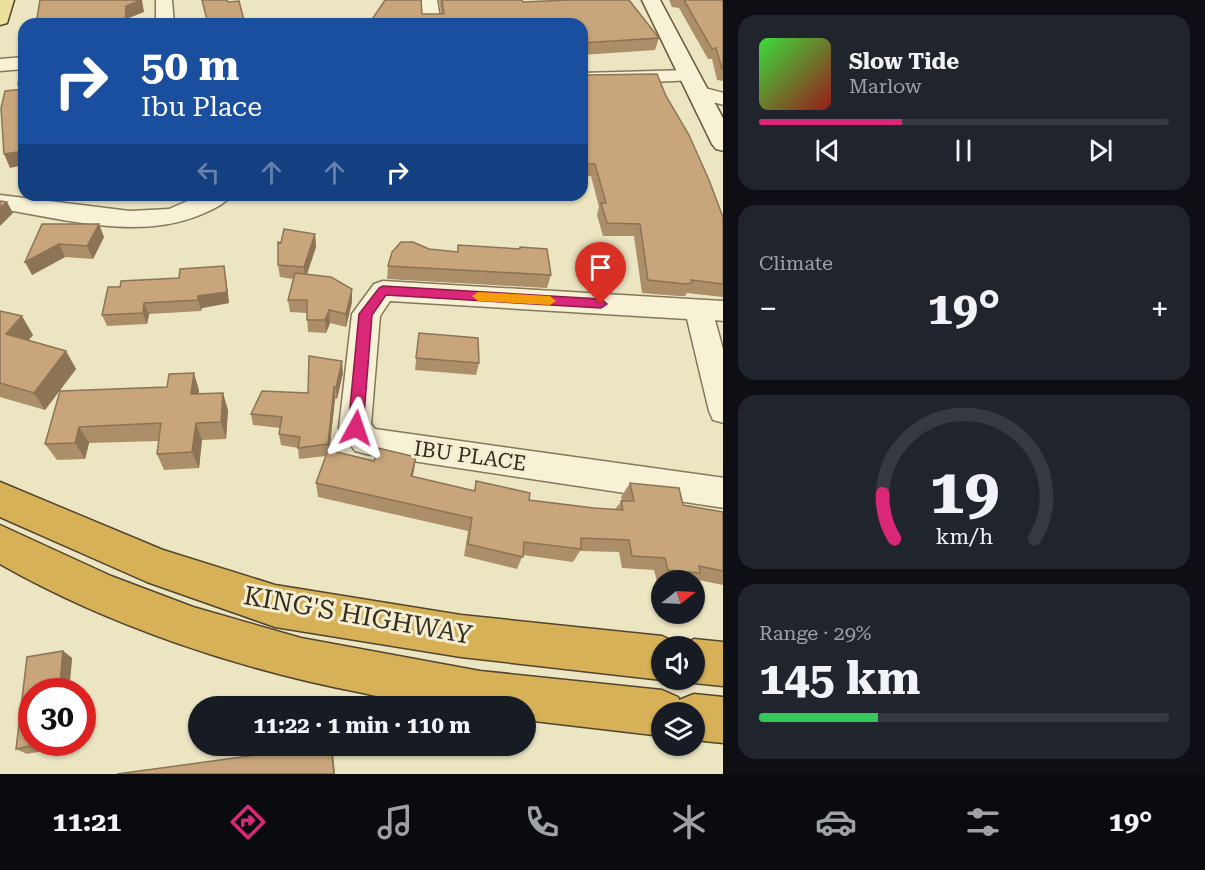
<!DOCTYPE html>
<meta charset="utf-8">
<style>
:root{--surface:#171b24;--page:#20242c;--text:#f1f3f6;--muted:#9ea1a6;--line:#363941;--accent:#db2777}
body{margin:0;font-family:"Roboto Serif",serif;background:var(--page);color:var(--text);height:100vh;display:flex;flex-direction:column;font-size:22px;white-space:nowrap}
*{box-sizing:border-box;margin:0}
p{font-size:20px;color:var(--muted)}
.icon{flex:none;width:33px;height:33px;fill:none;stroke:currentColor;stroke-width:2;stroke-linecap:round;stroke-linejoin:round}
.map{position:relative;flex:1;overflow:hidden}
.side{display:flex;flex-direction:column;gap:15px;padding:15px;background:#0d0f14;width:482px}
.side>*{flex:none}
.top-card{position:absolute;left:18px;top:18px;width:570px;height:183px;border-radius:18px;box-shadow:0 2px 4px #0004;background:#1a4fa0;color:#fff;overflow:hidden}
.needle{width:39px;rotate:72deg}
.fabs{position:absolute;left:651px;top:570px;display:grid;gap:12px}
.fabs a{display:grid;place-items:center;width:54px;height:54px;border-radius:50%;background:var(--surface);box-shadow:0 2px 4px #0004;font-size:30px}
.speed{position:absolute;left:18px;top:678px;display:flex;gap:12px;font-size:30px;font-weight:700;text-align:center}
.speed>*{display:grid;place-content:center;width:78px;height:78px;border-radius:50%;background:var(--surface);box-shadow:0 2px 4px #0004;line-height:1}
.speed .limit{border:9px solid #d22;background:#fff;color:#111}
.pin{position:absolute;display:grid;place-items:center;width:51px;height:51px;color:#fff;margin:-62px -26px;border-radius:50% 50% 50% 0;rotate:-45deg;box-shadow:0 0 6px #0007}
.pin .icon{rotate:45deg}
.me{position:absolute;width:66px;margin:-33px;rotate:5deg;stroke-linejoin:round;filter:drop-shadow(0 0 4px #0008)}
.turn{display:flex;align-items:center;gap:21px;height:126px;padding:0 24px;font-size:27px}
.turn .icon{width:78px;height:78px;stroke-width:2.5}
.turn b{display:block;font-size:42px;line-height:51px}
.lanes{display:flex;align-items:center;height:57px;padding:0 24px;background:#0003;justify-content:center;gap:30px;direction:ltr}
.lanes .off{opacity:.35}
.big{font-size:45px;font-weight:700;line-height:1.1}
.side .widget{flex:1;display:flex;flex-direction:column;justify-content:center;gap:9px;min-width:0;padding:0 21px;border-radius:18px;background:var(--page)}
.side .dial{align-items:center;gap:0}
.dial svg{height:156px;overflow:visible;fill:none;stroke:var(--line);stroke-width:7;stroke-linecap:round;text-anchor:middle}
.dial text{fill:var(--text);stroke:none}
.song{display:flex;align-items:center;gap:18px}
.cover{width:72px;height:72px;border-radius:9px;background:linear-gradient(135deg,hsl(120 70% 55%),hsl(0 70% 35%))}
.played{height:6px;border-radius:3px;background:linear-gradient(90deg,var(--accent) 35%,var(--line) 35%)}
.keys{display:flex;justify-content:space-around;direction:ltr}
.heat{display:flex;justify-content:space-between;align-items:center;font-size:33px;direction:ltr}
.charge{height:9px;border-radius:4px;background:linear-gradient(90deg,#34c759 29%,var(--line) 0)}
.trip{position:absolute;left:188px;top:696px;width:348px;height:60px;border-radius:30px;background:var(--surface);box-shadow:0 2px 4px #0004;font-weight:700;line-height:60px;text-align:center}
.dock{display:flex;height:96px;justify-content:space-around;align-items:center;background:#090b0e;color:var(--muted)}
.dock .icon{width:42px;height:42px}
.dock .on{color:var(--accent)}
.dock b{font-size:27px;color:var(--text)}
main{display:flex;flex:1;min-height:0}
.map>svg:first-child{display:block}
</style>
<main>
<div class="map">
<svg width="724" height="774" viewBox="0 0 724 774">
<rect width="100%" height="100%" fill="#ebe5c2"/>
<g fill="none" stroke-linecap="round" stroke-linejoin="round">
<defs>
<path id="street" d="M156,0h16l2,24h-18z
M421,0h16l4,24h-18z
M24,57v12l-24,2v-12z
M689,70l7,2 3,4 -3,4 -114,5v-12z
M697,86l27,7v12l-34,-9 -3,-4 3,-4z
M0,195l130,16 39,-2 32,-14h30c-5,8 -14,12 -22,16 -65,32 -141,8 -209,-2z
M383,281l341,20v20l-9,-1 9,33v70l-11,-3 -4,-9 -22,-92 -297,-18 -10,15 -9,108 4,5 349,49v30l-358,-54 -11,-3 -16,-23 13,-114 22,-30z"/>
<path id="secondary" d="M642,0h18l64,120v31l-8,-2 -4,-5z"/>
<path id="primary" d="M0,0h14l-7,23 -7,2z"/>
<path id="highway" d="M0,482l163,68 112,35 186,30 201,21 15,7 2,3 15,-7 30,3v44l-30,-3 -8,-3h8v-34h-32v34l-201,-23 -186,-30 -128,-45 -147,-65z
M0,525l111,51 82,31 108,31 179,33 182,19 16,7 1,3 15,-6 30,3v46l-30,-3v-28h-32v24l-137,-16v-14c-30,0 -61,3 -91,0 -24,-1 -48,-8 -71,-13 -122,-23 -256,-68 -363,-129z"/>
</defs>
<!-- street casing -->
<use href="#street" stroke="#84775a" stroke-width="3"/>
<!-- secondary casing -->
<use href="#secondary" stroke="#66583e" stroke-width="3"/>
<!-- primary casing -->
<use href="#primary" stroke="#52442f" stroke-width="3"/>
<!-- highway casing -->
<use href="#highway" stroke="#52442f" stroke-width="3"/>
<!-- street -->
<use href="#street" fill="#f7f1d5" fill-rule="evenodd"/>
<!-- secondary -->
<use href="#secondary" fill="#f7f1d5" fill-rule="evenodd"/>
<!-- primary -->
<use href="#primary" fill="#eddf9c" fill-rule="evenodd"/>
<!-- highway -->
<use href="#highway" fill="#d7b157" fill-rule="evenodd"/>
</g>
<!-- wall -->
<path fill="#ac8e69" d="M439,0h83l1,2 136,36 -4,12 -73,5v-31h-213l53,-10h19z
M669,0h54v81l-6,-1 -5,-21h-4l-29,-51 -7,-1z
M582,72l3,3 81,21 57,121v80l-36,-4 -2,3h-7l-36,-3 -8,-57h-31l-6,-21 2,-8 -8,-31 -9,1z
M434,195h10v5z
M42,224l62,13 -11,22 -28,-2 -33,18z
M315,234l1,13 -9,27 45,28 -6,25 -16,-4 -4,10 -18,-1 -1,-19 -17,-1 -2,-12 5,-21 -13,-2 -2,-12 3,-22z
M458,245l62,4v-2l31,28 -4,13 -160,-9 1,-13 41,-17 28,3z
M226,278l3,25 -27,5 -1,3 -52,3 -2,10 -40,2 -5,-11 18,-28z
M0,311l33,24 -5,5 38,11 10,18 -31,41 -45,-13z
M419,333l60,30 -3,12 -61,-5z
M343,373l-6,26h-2l-6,51 45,11 42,-4 -4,20 62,14 2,-10 53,19 65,8 21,1 7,-8 -1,-4 9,-14 53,22 40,7v73l-30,-6 -1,1h-30v2h-5l-3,-12 -32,-2 -3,-16 -39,-1 -7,11 -50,-7 -6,14 -53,-13 4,-25 -150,-34 -2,-14 10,-27 -27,3 -1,-11 -17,-3 -2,-11 1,-6 -27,-3 -2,-11 57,-21z
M199,390v4l29,16 -2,29 -24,1 -3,28 -35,2 -7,-16 2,-13 -70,2 -4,16 -28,1 -12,-16 15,-53z
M63,651l9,7 -3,34h-37v50h33v5l-38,7 -11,-5 11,-92z"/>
<!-- shaded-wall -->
<path fill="#8c7455" d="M141,0h1l2,12 -15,6v6h-4l1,-18z
M24,83v14l-6,-13z
M24,151v14l-14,3 -6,-14z
M7,202l6,11 -13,13v-18z
M99,224l5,13 -11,22 -6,-13z
M315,234l1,13 -11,33 -1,-13z
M59,244l6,13 -33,18 -7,-13z
M224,266l2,12 3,25 -27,5 -1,3 -3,-11v-4z
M352,289v13l-6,25v-13z
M144,303l5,11 -2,10 -4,-11z
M329,310l1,13 -4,10 -1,-13z
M22,316l11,19 -15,18 -12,-19z
M66,351l10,18 -31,41 -11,-17z
M342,361l1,12 -6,26 -1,-11z
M194,373l5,17 -2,22 -6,-18z
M334,387l1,12 -6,56 -1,-11z
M223,393l5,17 -2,29 -5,-17z
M196,423l6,17 -3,28 -7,-16z
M79,427l10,16 -4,16 -10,-16z
M416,457l-2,14 -5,19 2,-14z
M63,651l9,7 -3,34h-10z
M56,742h9v5z
M331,746l2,7 2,21h-1z"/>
<!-- building -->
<path fill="#c8a57a" stroke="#8c7455" stroke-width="1.5" d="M40,0h101l-15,6 -1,18h-89z
M202,0h25l1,2 11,-1 6,23h-37z
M385,0h36l1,14h22l-2,-14h80l1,2 46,-2h60l30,38 -77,5v-19h-213z
M684,0h39v69h-1l-6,-21 -4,1z
M24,63v20l-6,1 3,-20z
M582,72l3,3 72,-1 9,22 23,39 20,45 14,37v67l-32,-4 1,3 -7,1 -37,-4 -8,-56 -33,-1 -6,-20h5l-11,-39h-13z
M24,89v62l-20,3 -3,-46 4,-17z
M0,201l7,1 -7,6z
M42,224h57l-12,22 -28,-2 -34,18z
M284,229l31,5 -11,33 -26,-2v-23l3,1z
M401,242h12l16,7 29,3v-7l62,4v-2l27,2 4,26 -163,-9 4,-14z
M224,266l3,26 -29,4v4l-54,3 -1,10 -41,2 6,-28h12l1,-6 58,-3 1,-9z
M295,273l36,4 21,12 -6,25 -17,-4 -4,10h-18v-20h-19z
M0,311l22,5 -16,18 60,17 -32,42 -34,-10z
M419,333l59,5 1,25 -63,-5z
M309,356l33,5 -6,27 -2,-1 -6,57 -30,4 2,-11 -21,-3 3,-17 -31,-3 11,-23 46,2z
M194,373l-3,21 32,-1 -2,29 -25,1 -4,29 -35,2 4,-31 -82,4 -4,16 -30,1 15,-53 107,-4 2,-13z
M378,448l38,9 -5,19 64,15 1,-10 54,12 -1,7 65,8 29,2 -2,-9h13l-4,-18 49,5 4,17 40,7v59l-24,-5 1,7 -32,-3 -3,-12 -33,-2 -3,-16 -48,-2v11l-57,-7 -1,15 -55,-13 4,-26 -156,-35 12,-33 46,11z
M63,651l-4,41h-27v50h18l-34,7 11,-92z
M323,746h8l3,28h-217z"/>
<!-- route -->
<path fill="#db2777" stroke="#8e194d" stroke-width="1.5" d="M383,286l218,13 6,5 -6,4 -215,-13 -14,20 -9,113 -2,4h-11l-2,-4 11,-114 20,-26z"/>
<!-- slow -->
<path fill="#f59e0b" d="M478,292l72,4 6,5 -6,4 -72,-4 -6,-5z"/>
<g text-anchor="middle" stroke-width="6" stroke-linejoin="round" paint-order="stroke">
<!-- street labels -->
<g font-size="21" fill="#352c1e" stroke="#f3eed2">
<text transform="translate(470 456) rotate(8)" y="7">IBU PLACE</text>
</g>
<!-- near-street labels -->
<g font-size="26" fill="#352c1e" stroke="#f3eed2">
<text transform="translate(358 615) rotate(10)" y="9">KING'S HIGHWAY</text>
</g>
</g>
</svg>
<div class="fabs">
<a><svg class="needle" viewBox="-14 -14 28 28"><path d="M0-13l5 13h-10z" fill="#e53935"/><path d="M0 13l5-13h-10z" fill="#9ea1a6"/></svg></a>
<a><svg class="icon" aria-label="sound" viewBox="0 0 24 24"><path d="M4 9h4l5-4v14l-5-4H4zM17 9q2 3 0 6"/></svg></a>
<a><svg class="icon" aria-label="layers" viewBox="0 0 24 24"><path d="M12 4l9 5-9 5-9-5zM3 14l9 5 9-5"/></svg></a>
</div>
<div class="speed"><div class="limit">30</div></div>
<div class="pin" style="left:601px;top:304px;background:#d93025"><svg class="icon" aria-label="arrive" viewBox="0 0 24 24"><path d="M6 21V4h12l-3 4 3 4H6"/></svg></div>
<svg class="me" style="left:356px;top:428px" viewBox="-20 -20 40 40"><path d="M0-17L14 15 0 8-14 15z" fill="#db2777" stroke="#fff" stroke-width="4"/></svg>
<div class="trip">11:22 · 1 min · 110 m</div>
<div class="top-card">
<div class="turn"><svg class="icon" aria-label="right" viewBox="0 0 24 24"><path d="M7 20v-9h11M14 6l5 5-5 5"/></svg><div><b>50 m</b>Ibu Place</div></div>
<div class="lanes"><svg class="icon off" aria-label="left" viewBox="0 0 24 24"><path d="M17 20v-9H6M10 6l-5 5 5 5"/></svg><svg class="icon off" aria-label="ahead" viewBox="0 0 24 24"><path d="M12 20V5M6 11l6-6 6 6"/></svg><svg class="icon off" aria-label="ahead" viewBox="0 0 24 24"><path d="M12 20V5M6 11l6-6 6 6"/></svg><svg class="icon" aria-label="right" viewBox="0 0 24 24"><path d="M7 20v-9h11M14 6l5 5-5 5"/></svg></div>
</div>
</div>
<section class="side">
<div class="widget">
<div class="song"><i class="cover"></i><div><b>Slow Tide</b><p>Marlow</p></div></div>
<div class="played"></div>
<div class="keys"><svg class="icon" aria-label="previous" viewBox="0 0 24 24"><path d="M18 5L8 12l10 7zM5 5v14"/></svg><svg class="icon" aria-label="pause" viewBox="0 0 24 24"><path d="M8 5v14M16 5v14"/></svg><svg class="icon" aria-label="next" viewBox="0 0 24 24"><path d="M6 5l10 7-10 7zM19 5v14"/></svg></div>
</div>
<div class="widget"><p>Climate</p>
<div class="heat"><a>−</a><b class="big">19°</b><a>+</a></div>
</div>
<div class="widget dial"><svg viewBox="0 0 100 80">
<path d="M14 69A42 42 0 1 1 86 69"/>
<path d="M14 69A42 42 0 0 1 8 46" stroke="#db2777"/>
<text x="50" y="56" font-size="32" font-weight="700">19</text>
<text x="50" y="72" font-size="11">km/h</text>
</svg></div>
<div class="widget"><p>Range · 29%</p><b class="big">145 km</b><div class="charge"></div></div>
</section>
</main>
<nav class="dock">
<b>11:21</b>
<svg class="icon on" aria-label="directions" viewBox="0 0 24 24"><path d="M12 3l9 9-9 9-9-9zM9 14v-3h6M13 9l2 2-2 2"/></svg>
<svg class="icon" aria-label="music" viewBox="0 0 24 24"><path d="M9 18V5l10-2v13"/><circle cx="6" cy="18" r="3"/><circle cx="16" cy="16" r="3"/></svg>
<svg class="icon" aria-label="phone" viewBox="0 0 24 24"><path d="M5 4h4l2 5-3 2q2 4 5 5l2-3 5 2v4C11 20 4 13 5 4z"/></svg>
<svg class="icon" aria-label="climate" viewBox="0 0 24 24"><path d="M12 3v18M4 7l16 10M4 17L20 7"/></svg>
<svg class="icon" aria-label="car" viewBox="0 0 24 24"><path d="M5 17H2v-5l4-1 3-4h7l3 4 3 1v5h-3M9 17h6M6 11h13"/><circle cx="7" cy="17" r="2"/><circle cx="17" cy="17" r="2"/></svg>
<svg class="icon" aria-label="filters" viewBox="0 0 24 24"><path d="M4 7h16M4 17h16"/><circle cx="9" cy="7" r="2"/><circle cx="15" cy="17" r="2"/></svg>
<b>19°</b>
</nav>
